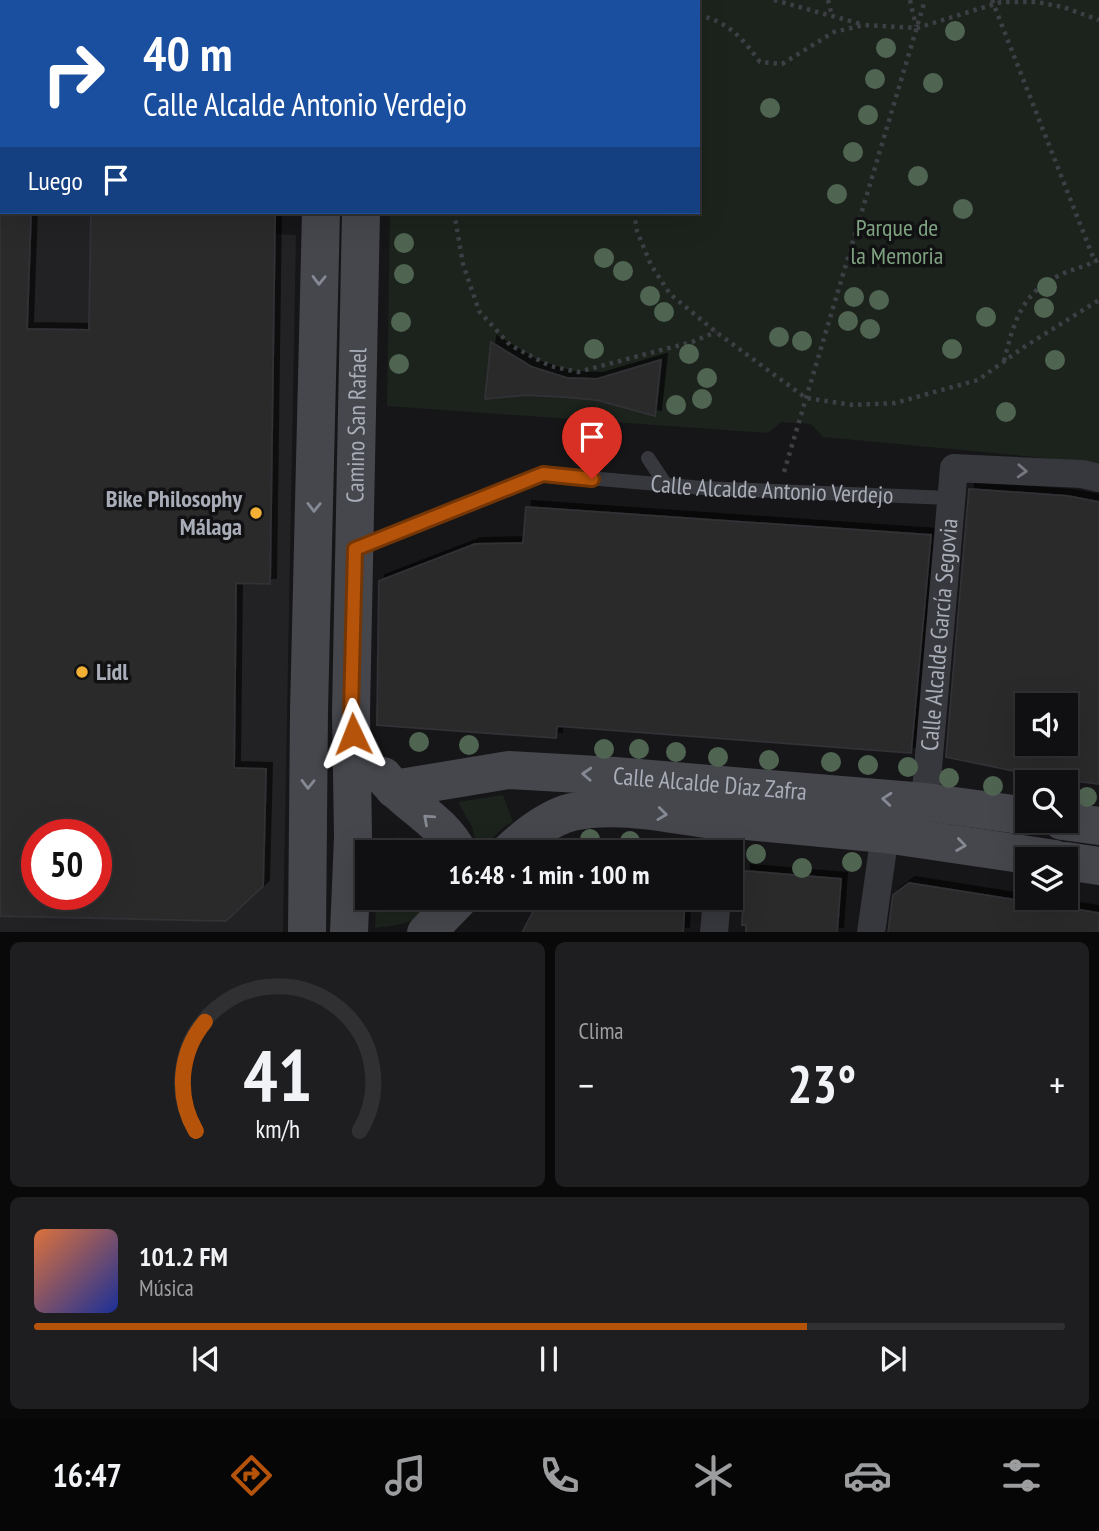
<!DOCTYPE html>
<html lang="es">
<meta charset="utf-8">
<style>
:root{--surface:#101012;--page:#1e1e20;--text:#f1f3f6;--muted:#9c9d9f;--line:#303032;--accent:#b45309}
body{margin:0;font-family:"PT Sans Narrow",sans-serif;background:var(--page);color:var(--text);height:100vh;display:flex;flex-direction:column;font-size:26px;white-space:nowrap}
*{box-sizing:border-box;margin:0}
p{font-size:23px;color:var(--muted)}
.icon{flex:none;width:38px;height:38px;fill:none;stroke:currentColor;stroke-width:2;stroke-linecap:round;stroke-linejoin:round}
.map{position:relative;height:932px;overflow:hidden}
.drawer{display:flex;flex-direction:column;gap:10px;padding:10px;background:#09090a;flex:1}
.drawer>*{flex:none}
.banner{position:absolute;left:0px;top:0px;width:700px;height:214px;box-shadow:0 7px 28px #0002,0 0 0 2px var(--line);background:#1a4fa0;color:#fff;overflow:hidden}
.controls{position:absolute;left:1015px;top:693px;display:grid;gap:14px}
.controls a{display:grid;place-items:center;width:63px;height:63px;border-radius:0px;background:var(--surface);box-shadow:0 7px 28px #0002,0 0 0 2px var(--line);font-size:35px}
.speed{position:absolute;left:21px;top:819px;display:flex;gap:14px;font-size:35px;font-weight:700;text-align:center}
.speed>*{display:grid;place-content:center;width:91px;height:91px;border-radius:50%;background:var(--surface);box-shadow:0 7px 28px #0002,0 0 0 2px var(--line);line-height:1}
.speed .limit{border:10px solid #d22;background:#fff;color:#111}
.pin{position:absolute;display:grid;place-items:center;width:60px;height:60px;color:#fff;margin:-72px -30px;border-radius:50% 50% 50% 0;rotate:-45deg;box-shadow:0 0 7px #0007}
.pin .icon{rotate:45deg}
.me{position:absolute;width:77px;margin:-38px;rotate:358deg;stroke-linejoin:round;filter:drop-shadow(0 0 5px #0008)}
.turn{display:flex;align-items:center;gap:24px;height:147px;padding:0 28px;font-size:32px}
.turn .icon{width:91px;height:91px;stroke-width:2.5}
.turn b{display:block;font-size:49px;line-height:60px}
.then{display:flex;align-items:center;height:66px;padding:0 28px;background:#0003;gap:14px;font-size:26px}
.big{font-size:52px;font-weight:700;line-height:1.1}
.drawer .widget{flex:1;display:flex;flex-direction:column;justify-content:center;gap:10px;min-width:0;padding:0 24px;border-radius:10px;background:var(--page)}
.drawer .dial{align-items:center;gap:0}
.dial svg{height:182px;overflow:visible;fill:none;stroke:var(--line);stroke-width:7;stroke-linecap:round;text-anchor:middle}
.dial text{fill:var(--text);stroke:none}
.song{display:flex;align-items:center;gap:21px}
.cover{width:84px;height:84px;border-radius:10px;background:linear-gradient(135deg,hsl(20 70% 55%),hsl(230 70% 35%))}
.played{height:7px;border-radius:4px;background:linear-gradient(90deg,var(--accent) 75%,var(--line) 75%)}
.keys{display:flex;justify-content:space-around;direction:ltr}
.heat{display:flex;justify-content:space-between;align-items:center;font-size:38px;direction:ltr}
.drawer .tiles{flex:1;display:grid;gap:10px;grid-template-columns:1fr 1fr}
.widget:last-child{grid-column:span 2}
.trip{position:absolute;left:355px;top:840px;width:388px;height:70px;border-radius:0px;background:var(--surface);box-shadow:0 7px 28px #0002,0 0 0 2px var(--line);font-weight:700;line-height:70px;text-align:center}
.tab-bar{display:flex;height:112px;justify-content:space-around;align-items:center;background:#060607;color:var(--muted)}
.tab-bar .icon{width:49px;height:49px}
.tab-bar .active{color:var(--accent)}
.tab-bar b{font-size:32px;color:var(--text)}
.map>svg:first-child{display:block}
</style>
<div class="map">
<svg width="1099" height="933" viewBox="0 0 1099 933">
<defs>
<filter id="shadow"><feDropShadow dx="6" dy="-6" stdDeviation="0" flood-color="#0009"/></filter>
</defs>
<rect width="100%" height="100%" fill="#161618"/>
<!-- built -->
<path fill="#222225" fill-rule="evenodd" d="M0,0h300l-298,2v210h273v22l21,1 -13,697 -283,1zM37,835h59v59h-59z"/>
<!-- green -->
<path fill="#1c231d" d="M394,0h705v463l-276,-26 -12,-13 -30,-2 -13,11 -381,-27 3,-194h308v-210z
M503,795l10,27 -9,5 -25,24 -7,-24 -14,-25z
M399,837l18,4 12,11h-52v-5z
M376,898h60c-18,26 -31,26 -61,30z"/>
<!-- building -->
<path fill="#29292c" stroke="#303034" stroke-width="2" fill-rule="evenodd" filter="url(#shadow)" d="M0,212h31l-4,117 62,1 2,-118h184l-5,372 -34,-1 -2,185 32,1 -3,117 -37,35 -226,-5zM37,835h59v59h-59z
M491,342l41,25 35,11 30,1 64,-19 -6,56 -58,-16 -33,-3 -38,-2 -41,4z
M969,489l99,7 31,6v282l-55,-7 -98,-20zM1027,705h39v39h-39z
M526,507l405,28 -20,218 -354,-27 -1,12 -179,-13 2,-144 96,-37 48,-1z
M745,871l96,8 -4,54h-91v-8h-4z
M909,883l190,30v20h-211l5,-38z
M540,898h145l-2,35h-161z"/>
<g fill="none" stroke-linecap="round" stroke-linejoin="round">
<!-- path -->
<path stroke="#3d3f44" stroke-width="4.5" stroke-dasharray="3.5 5" stroke-linecap="butt" d="M606,0l4,2
M774,0l87,24
M828,0l4,16
M910,0l6,26
M992,0l103,262
M502,2v-2
M698,15c30,6 45,24 62,47l22,2 52,-32 30,-7 53,3 84,-26h36l26,5 36,13
M454,212l9,52 16,47 31,34 40,21 28,6 114,-30 24,-10
M634,212l3,19 14,34 19,29 46,38 90,66 47,7 42,-2 83,-23 46,-33 75,-47
M1004,361c9,-36 17,-68 54,-85 13,-7 28,-9 41,-17
M784,472l141,-472"/>
<!-- lane -->
<g stroke="#37383d" stroke-width="14">
<path d="M648,458l18,27"/>
<path id="s1" d="M358,548l185,-74 160,14 247,10"/>
</g>
<!-- street -->
<g stroke="#37383d" stroke-width="28">
<path id="s2" d="M925,802l29,-334 128,6 17,4"/>
<path d="M721,852l4,-33"/>
<path d="M714,933l3,-35"/>
<path d="M871,933l14,-99"/>
</g>
<!-- secondary -->
<g stroke="#45474d" stroke-width="38">
<path d="M326,2v-2"/>
<path d="M364,2v-2"/>
<path d="M383,776c21,27 60,45 75,76"/>
<path id="s3" d="M394,789l115,-19 106,6 310,26 102,14"/>
<path d="M1062,821l37,5"/>
<path d="M509,852c17,-16 39,-34 63,-40 46,-10 96,2 141,8l12,-1 160,15 170,25"/>
<path d="M1066,861l33,5"/>
<path d="M307,933l2,-222 12,-499"/>
<path id="s4" d="M349,933l4,-96 -2,-125 10,-500"/>
<path d="M426,933l34,-35"/>
</g>
</g>
<!-- trees -->
<g fill="#506452">
<circle cx="955" cy="31" r="10"/>
<circle cx="886" cy="48" r="10"/>
<circle cx="875" cy="79" r="10"/>
<circle cx="933" cy="83" r="10"/>
<circle cx="770" cy="108" r="10"/>
<circle cx="868" cy="115" r="10"/>
<circle cx="853" cy="152" r="10"/>
<circle cx="918" cy="176" r="10"/>
<circle cx="837" cy="194" r="10"/>
<circle cx="963" cy="209" r="10"/>
<circle cx="404" cy="243" r="10"/>
<circle cx="604" cy="258" r="10"/>
<circle cx="623" cy="271" r="10"/>
<circle cx="404" cy="274" r="10"/>
<circle cx="1047" cy="287" r="10"/>
<circle cx="650" cy="296" r="10"/>
<circle cx="854" cy="297" r="10"/>
<circle cx="879" cy="300" r="10"/>
<circle cx="1044" cy="308" r="10"/>
<circle cx="664" cy="312" r="10"/>
<circle cx="986" cy="317" r="10"/>
<circle cx="848" cy="321" r="10"/>
<circle cx="401" cy="322" r="10"/>
<circle cx="870" cy="329" r="10"/>
<circle cx="779" cy="337" r="10"/>
<circle cx="802" cy="341" r="10"/>
<circle cx="594" cy="349" r="10"/>
<circle cx="952" cy="349" r="10"/>
<circle cx="689" cy="354" r="10"/>
<circle cx="1055" cy="360" r="10"/>
<circle cx="399" cy="364" r="10"/>
<circle cx="707" cy="378" r="10"/>
<circle cx="702" cy="399" r="10"/>
<circle cx="676" cy="405" r="10"/>
<circle cx="1006" cy="412" r="10"/>
<circle cx="419" cy="742" r="10"/>
<circle cx="469" cy="745" r="10"/>
<circle cx="604" cy="749" r="10"/>
<circle cx="639" cy="749" r="10"/>
<circle cx="676" cy="752" r="10"/>
<circle cx="718" cy="757" r="10"/>
<circle cx="769" cy="760" r="10"/>
<circle cx="831" cy="762" r="10"/>
<circle cx="868" cy="765" r="10"/>
<circle cx="908" cy="767" r="10"/>
<circle cx="949" cy="778" r="10"/>
<circle cx="993" cy="786" r="10"/>
<circle cx="1087" cy="797" r="10"/>
<circle cx="590" cy="839" r="10"/>
<circle cx="630" cy="841" r="10"/>
<circle cx="756" cy="854" r="10"/>
<circle cx="852" cy="862" r="10"/>
<circle cx="802" cy="868" r="10"/>
</g>
<!-- one-way arrows -->
<defs><path id="oneway-chevron" d="M-2-3.5L2.5 0L-2 3.5" fill="none" stroke-width="1.6" stroke-linecap="round" stroke-linejoin="round" transform="scale(1.75)"/></defs>
<g stroke="#858993">
<use href="#oneway-chevron" transform="translate(319 280) rotate(91)"/>
<use href="#oneway-chevron" transform="translate(314 507) rotate(91)"/>
<use href="#oneway-chevron" transform="translate(587 774) rotate(-177)"/>
<use href="#oneway-chevron" transform="translate(308 784) rotate(91)"/>
<use href="#oneway-chevron" transform="translate(887 799) rotate(-175)"/>
<use href="#oneway-chevron" transform="translate(662 814) rotate(7)"/>
<use href="#oneway-chevron" transform="translate(428 819) rotate(-138)"/>
<use href="#oneway-chevron" transform="translate(961 845) rotate(8)"/>
</g>
<use stroke="#757881" href="#oneway-chevron" transform="translate(1022 471) rotate(3)"/>
<g fill="none" stroke-linecap="round" stroke-linejoin="round">
<defs>
<path id="route" d="M353,734l-2,-22 4,-163 188,-75 49,5"/>
</defs>
<!-- route casing -->
<use href="#route" stroke="#753606" stroke-width="18"/>
<!-- route -->
<use href="#route" stroke="#b45309" stroke-width="12"/>
</g>
<!-- markers -->
<g fill="#f2b134" stroke="#111113" stroke-width="2.5">
<circle cx="256" cy="513" r="7"/>
<circle cx="82" cy="672" r="7"/>
</g>
<g text-anchor="middle" stroke-width="7" stroke-linejoin="round" paint-order="stroke">
<!-- park labels -->
<g font-size="24" fill="#7fa381" stroke="#111113">
<text x="897" y="236">Parque de<tspan x="897" dy="28">la Memoria</tspan></text>
</g>
<!-- street labels -->
<g font-size="24" fill="#a8adb8" stroke="#111113">
<text dy="8" stroke="none"><textPath href="#s4" startOffset="508">Camino San Rafael</textPath></text>
<text dy="8" stroke="none"><textPath href="#s1" startOffset="429">Calle Alcalde Antonio Verdejo</textPath></text>
<text dy="8" stroke="none"><textPath href="#s2" startOffset="168">Calle Alcalde García Segovia</textPath></text>
<text dy="8" stroke="none"><textPath href="#s3" startOffset="318">Calle Alcalde Díaz Zafra</textPath></text>
</g>
<!-- poi labels -->
<g font-size="24" font-weight="bold" fill="#a8adb8" stroke="#111113" text-anchor="end">
<text x="242" y="507">Bike Philosophy<tspan x="242" dy="28">Málaga</tspan></text>
<text x="96" y="680" text-anchor="start">Lidl</text>
</g>
</g>
</svg>
<div class="controls">
<a><svg class="icon" aria-label="sound" viewBox="0 0 24 24"><path d="M4 9h4l5-4v14l-5-4H4zM17 9q2 3 0 6"/></svg></a>
<a><svg class="icon" aria-label="search" viewBox="0 0 24 24"><circle cx="10" cy="10" r="6"/><path d="M15 15l6 6"/></svg></a>
<a><svg class="icon" aria-label="layers" viewBox="0 0 24 24"><path d="M12 4l9 5-9 5-9-5zM3 14l9 5 9-5"/></svg></a>
</div>
<div class="speed"><div class="limit">50</div></div>
<div class="pin" style="left:592px;top:479px;background:#d93025"><svg class="icon" aria-label="arrive" viewBox="0 0 24 24"><path d="M6 21V4h12l-3 4 3 4H6"/></svg></div>
<svg class="me" style="left:353px;top:734px" viewBox="-20 -20 40 40"><path d="M0-17L14 15 0 8-14 15z" fill="#b45309" stroke="#fff" stroke-width="4"/></svg>
<div class="trip">16:48 · 1 min · 100 m</div>
<div class="banner">
<div class="turn"><svg class="icon" aria-label="right" viewBox="0 0 24 24"><path d="M7 20v-9h11M14 6l5 5-5 5"/></svg><div><b>40 m</b>Calle Alcalde Antonio Verdejo</div></div>
<div class="then">Luego<svg class="icon" aria-label="arrive" viewBox="0 0 24 24"><path d="M6 21V4h12l-3 4 3 4H6"/></svg></div>
</div>
</div>
<section class="drawer">
<div class="tiles">
<div class="widget dial"><svg viewBox="0 0 100 80">
<path d="M14 69A42 42 0 1 1 86 69"/>
<path d="M14 69A42 42 0 0 1 18 21" stroke="#b45309"/>
<text x="50" y="56" font-size="32" font-weight="700">41</text>
<text x="50" y="72" font-size="11">km/h</text>
</svg></div>
<div class="widget"><p>Clima</p>
<div class="heat"><a>−</a><b class="big">23°</b><a>+</a></div>
</div>
<div class="widget">
<div class="song"><i class="cover"></i><div><b>101.2 FM</b><p>Música</p></div></div>
<div class="played"></div>
<div class="keys"><svg class="icon" aria-label="previous" viewBox="0 0 24 24"><path d="M18 5L8 12l10 7zM5 5v14"/></svg><svg class="icon" aria-label="pause" viewBox="0 0 24 24"><path d="M8 5v14M16 5v14"/></svg><svg class="icon" aria-label="next" viewBox="0 0 24 24"><path d="M6 5l10 7-10 7zM19 5v14"/></svg></div>
</div>
</div>
</section>
<nav class="tab-bar">
<b>16:47</b>
<svg class="icon active" aria-label="directions" viewBox="0 0 24 24"><path d="M12 3l9 9-9 9-9-9zM9 14v-3h6M13 9l2 2-2 2"/></svg>
<svg class="icon" aria-label="music" viewBox="0 0 24 24"><path d="M9 18V5l10-2v13"/><circle cx="6" cy="18" r="3"/><circle cx="16" cy="16" r="3"/></svg>
<svg class="icon" aria-label="phone" viewBox="0 0 24 24"><path d="M5 4h4l2 5-3 2q2 4 5 5l2-3 5 2v4C11 20 4 13 5 4z"/></svg>
<svg class="icon" aria-label="climate" viewBox="0 0 24 24"><path d="M12 3v18M4 7l16 10M4 17L20 7"/></svg>
<svg class="icon" aria-label="car" viewBox="0 0 24 24"><path d="M5 17H2v-5l4-1 3-4h7l3 4 3 1v5h-3M9 17h6M6 11h13"/><circle cx="7" cy="17" r="2"/><circle cx="17" cy="17" r="2"/></svg>
<svg class="icon" aria-label="filters" viewBox="0 0 24 24"><path d="M4 7h16M4 17h16"/><circle cx="9" cy="7" r="2"/><circle cx="15" cy="17" r="2"/></svg>
</nav>
